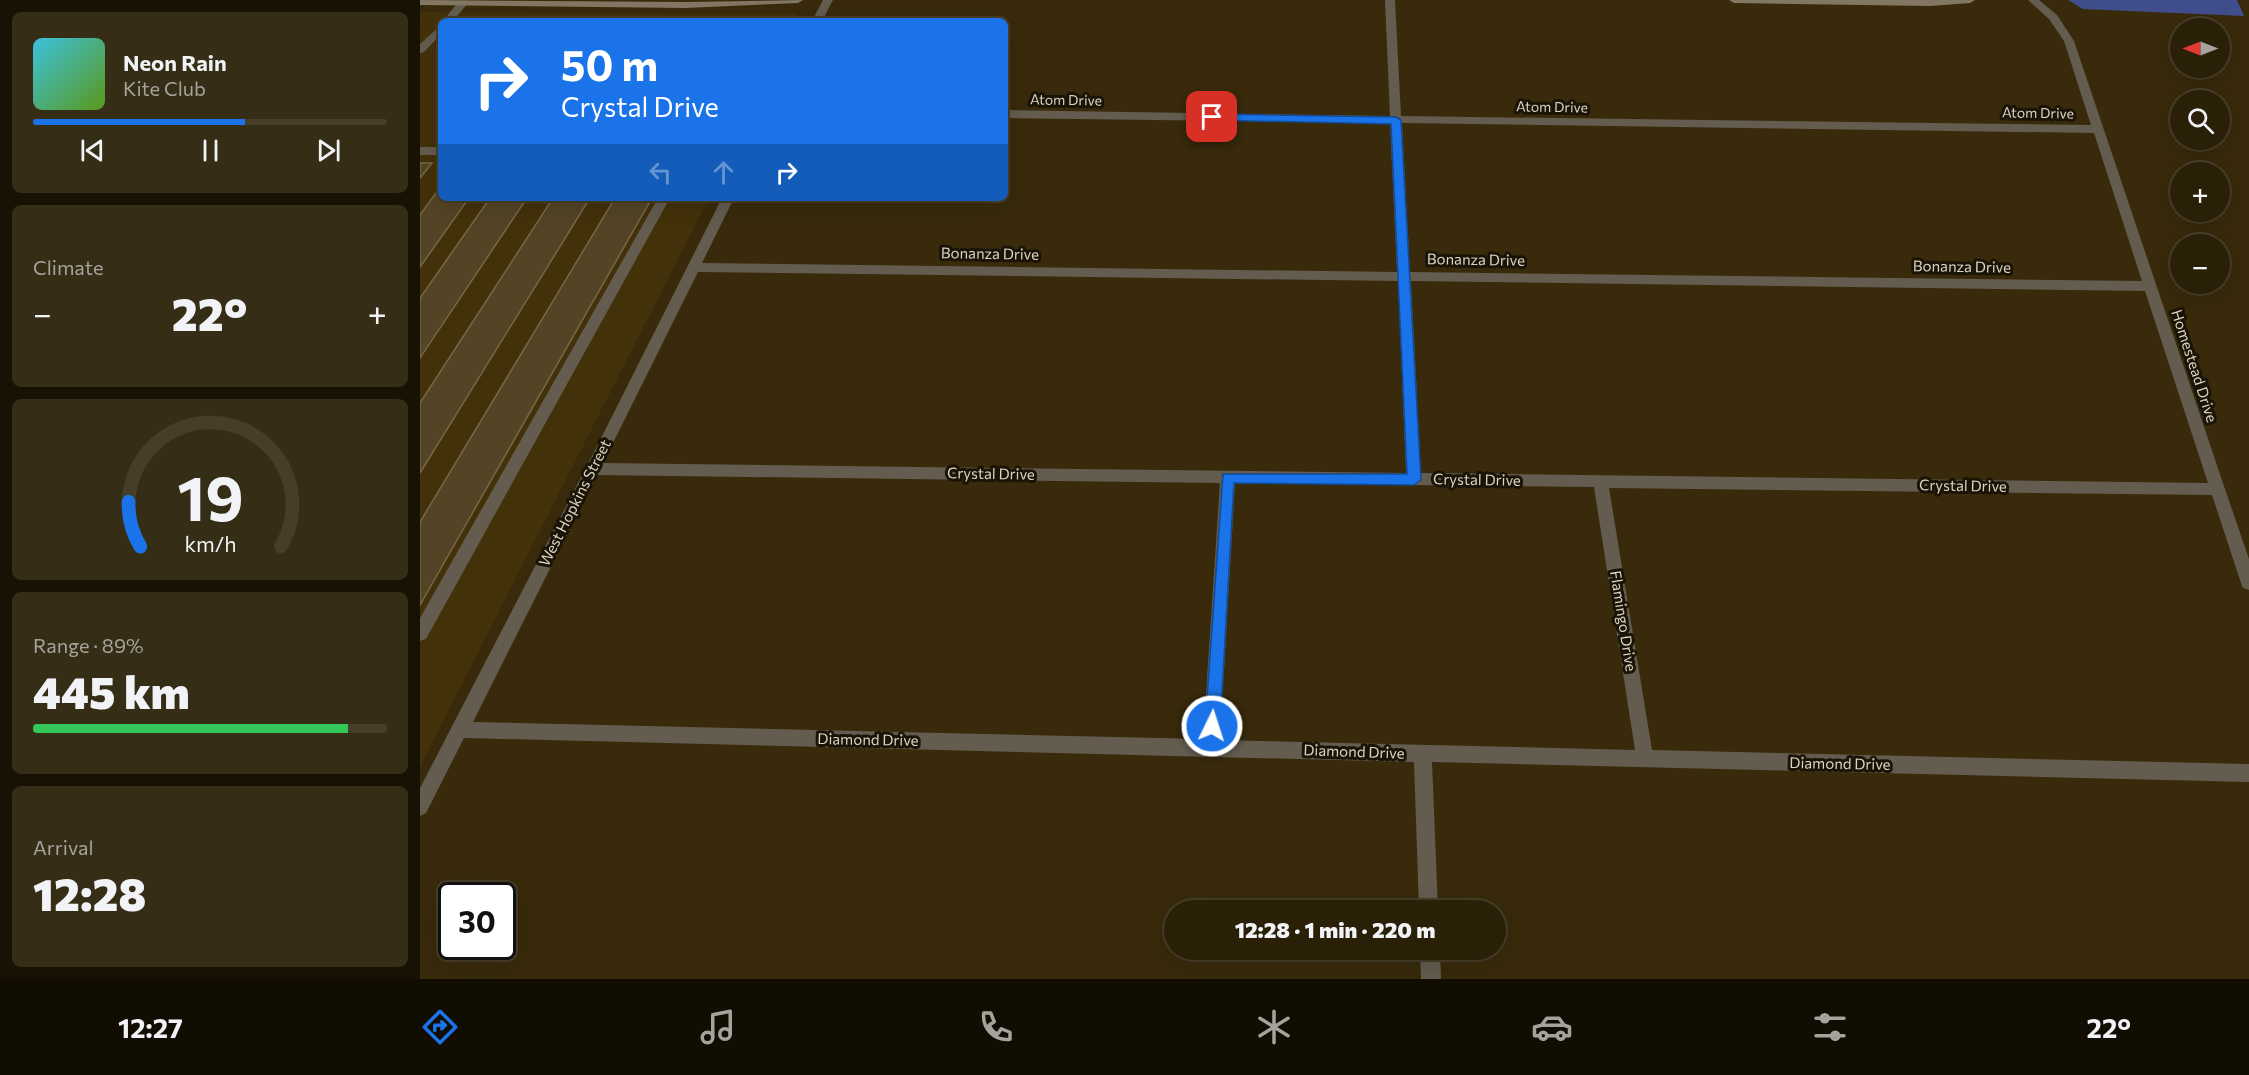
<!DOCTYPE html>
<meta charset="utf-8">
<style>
:root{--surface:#2a2008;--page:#362d16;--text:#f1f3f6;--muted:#a5a39c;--line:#463e29;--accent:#1a73e8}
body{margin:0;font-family:Commissioner,sans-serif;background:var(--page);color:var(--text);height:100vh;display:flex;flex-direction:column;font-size:22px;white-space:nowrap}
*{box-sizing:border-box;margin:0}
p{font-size:20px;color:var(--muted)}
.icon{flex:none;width:33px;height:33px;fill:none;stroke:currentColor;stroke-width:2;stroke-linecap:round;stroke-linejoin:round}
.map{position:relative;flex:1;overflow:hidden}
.side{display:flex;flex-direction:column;gap:12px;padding:12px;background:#171204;width:420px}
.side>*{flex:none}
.guide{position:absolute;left:18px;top:18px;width:570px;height:183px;border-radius:9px;box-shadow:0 6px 24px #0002,0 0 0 2px var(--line);background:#1a73e8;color:#fff;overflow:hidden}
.needle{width:39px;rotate:270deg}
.controls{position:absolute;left:1750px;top:18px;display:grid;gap:12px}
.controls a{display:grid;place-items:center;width:60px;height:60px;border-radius:50%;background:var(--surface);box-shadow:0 6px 24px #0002,0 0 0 2px var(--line);font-size:30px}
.speed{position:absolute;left:18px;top:882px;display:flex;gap:12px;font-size:30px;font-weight:700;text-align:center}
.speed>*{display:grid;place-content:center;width:78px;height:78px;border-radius:50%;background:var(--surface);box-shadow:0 6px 24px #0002,0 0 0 2px var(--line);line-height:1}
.speed .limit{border:3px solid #111;border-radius:9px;background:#fff;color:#111}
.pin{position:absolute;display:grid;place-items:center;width:51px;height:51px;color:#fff;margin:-26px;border-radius:12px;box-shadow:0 3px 9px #0006}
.me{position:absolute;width:66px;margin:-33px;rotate:4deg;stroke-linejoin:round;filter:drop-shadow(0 0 4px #0008)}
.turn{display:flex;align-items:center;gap:21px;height:126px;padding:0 24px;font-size:27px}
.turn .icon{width:78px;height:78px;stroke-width:2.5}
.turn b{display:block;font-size:42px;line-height:51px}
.lanes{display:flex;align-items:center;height:57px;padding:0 24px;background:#0003;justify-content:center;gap:30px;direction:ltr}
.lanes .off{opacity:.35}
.big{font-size:45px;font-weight:800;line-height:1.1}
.side .widget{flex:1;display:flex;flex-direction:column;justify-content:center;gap:9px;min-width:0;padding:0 21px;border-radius:9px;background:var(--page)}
.side .dial{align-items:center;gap:0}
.dial svg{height:156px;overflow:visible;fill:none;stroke:var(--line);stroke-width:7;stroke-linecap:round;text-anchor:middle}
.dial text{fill:var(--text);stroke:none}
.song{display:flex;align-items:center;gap:18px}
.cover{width:72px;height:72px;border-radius:9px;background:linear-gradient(135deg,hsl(190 70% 55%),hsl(90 70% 35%))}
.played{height:6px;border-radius:3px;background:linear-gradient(90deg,var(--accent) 60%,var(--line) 60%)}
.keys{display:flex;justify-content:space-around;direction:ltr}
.heat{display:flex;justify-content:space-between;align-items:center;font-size:33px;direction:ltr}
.charge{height:9px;border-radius:4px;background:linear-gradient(90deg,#34c759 89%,var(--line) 0)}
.trip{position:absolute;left:744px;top:900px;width:342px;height:60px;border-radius:30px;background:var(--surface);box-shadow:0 6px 24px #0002,0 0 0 2px var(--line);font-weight:800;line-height:60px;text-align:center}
.dock{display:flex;height:96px;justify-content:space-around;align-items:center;background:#110d03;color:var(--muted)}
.dock .icon{width:42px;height:42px}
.dock .active{color:var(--accent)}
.dock b{font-size:27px;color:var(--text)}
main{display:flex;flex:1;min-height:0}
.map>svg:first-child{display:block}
</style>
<main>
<section class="side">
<div class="widget">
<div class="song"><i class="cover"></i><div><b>Neon Rain</b><p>Kite Club</p></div></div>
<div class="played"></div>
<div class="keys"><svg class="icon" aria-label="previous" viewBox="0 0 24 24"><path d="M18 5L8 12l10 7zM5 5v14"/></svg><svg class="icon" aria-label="pause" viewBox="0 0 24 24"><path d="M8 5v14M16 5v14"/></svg><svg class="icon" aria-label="next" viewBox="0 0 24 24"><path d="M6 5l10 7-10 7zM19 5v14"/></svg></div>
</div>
<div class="widget"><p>Climate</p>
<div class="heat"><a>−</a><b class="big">22°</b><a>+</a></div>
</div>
<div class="widget dial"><svg viewBox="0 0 100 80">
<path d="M14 69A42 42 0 1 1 86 69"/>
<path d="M14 69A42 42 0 0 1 8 46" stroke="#1a73e8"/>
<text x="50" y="56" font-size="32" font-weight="700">19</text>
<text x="50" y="72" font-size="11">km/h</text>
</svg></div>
<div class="widget"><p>Range · 89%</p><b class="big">445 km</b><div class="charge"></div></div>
<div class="widget"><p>Arrival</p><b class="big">12:28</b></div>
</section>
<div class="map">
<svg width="1829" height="979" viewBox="0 0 1829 979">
<rect width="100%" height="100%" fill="#382a0b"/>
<!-- built -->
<path fill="#43310a" d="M0,12l377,2 -2,7h-354v177h268l-289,569z"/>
<!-- green -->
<path fill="#414e8c" d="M1648,0h169l7,16 -161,-7z"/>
<!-- building -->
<path fill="#534426" stroke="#776748" stroke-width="1.5" d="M0,163h12l-12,15z
M21,186v12h28l-49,69v-52z
M70,198h37l-107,160v-60z
M133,198h37l-170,275v-70z
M195,198h37l-232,407v-83z"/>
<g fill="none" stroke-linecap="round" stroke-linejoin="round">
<!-- lane -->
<path fill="#635c4f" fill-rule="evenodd" d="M39,1l9,2 -15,18h-10z
M21,25v9l-17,18 -4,1v-9z
M0,147h21v8h-21z
M238,198h12l-244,441 -6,2v-23z"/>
<!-- street -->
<path fill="#635c4f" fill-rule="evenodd" d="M403,0h10l-11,21h-10z
M965,0h10l6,116 690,9 -27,-84 -15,-22 -21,-19h11l18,15 17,26 151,448 24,70v31l-6,-2 -2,-5 -29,-88 -603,-7 43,262 597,14v18l-817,-20 6,148h-19l-5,-148 -950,-24 -38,75 -6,3v-28l167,-322 135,-268h12l-32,65 695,9 -7,-149 -385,-5v-8l385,6zM982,123l692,10 48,148 -732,-9zM278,272l700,9 8,192 -803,-10zM991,281l734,10 63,192 -787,-10zM177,475l623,8 -17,256 -730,-17zM815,483l359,4 41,263 -415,-10z
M1000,950h20l1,29h-20z"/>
<!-- secondary -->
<path fill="#827762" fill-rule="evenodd" d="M0,0l266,2 117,-2 -5,3 -112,5 -266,-3z
M1309,0h246l-5,3 -40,3 -196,-3z"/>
</g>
<!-- route -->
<path fill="#1a73e8" stroke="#114b97" stroke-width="1.5" d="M792,114l184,3 5,3 20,360 -7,5 -180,-2 -14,243 -2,5 -6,2 -5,-2 -2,-5 18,-252h184l-16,-350 -183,-4v-5z"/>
<g text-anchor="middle" stroke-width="6" stroke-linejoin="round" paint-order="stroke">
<!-- far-street labels -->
<g font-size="14" fill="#dcd3c2" stroke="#1a1407">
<text transform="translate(646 100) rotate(1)" y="5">Atom Drive</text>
<text transform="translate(1132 107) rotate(1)" y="5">Atom Drive</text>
<text transform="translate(1618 113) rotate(1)" y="5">Atom Drive</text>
</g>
<!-- street labels -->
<g font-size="15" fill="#dcd3c2" stroke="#1a1407">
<text transform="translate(570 254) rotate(1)" y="5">Bonanza Drive</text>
<text transform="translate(1056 260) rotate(1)" y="5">Bonanza Drive</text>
<text transform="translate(1542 267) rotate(1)" y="5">Bonanza Drive</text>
<text transform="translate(1774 366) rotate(72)" y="5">Homestead Drive</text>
<text transform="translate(571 474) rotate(1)" y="5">Crystal Drive</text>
<text transform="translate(1057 480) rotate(1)" y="5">Crystal Drive</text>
<text transform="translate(1543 486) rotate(1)" y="5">Crystal Drive</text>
<text transform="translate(155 503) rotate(-63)" y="5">West Hopkins Street</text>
<text transform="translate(1203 621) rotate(81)" y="5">Flamingo Drive</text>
<text transform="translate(448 740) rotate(1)" y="5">Diamond Drive</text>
<text transform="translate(934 752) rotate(2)" y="5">Diamond Drive</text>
<text transform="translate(1420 764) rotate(1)" y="5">Diamond Drive</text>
</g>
</g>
</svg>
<div class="controls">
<a><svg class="needle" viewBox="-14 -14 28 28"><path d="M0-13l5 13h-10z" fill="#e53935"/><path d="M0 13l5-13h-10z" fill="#a5a39c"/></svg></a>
<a><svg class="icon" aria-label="search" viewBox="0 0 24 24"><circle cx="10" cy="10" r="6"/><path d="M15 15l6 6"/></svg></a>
<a>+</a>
<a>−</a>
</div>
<div class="speed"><div class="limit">30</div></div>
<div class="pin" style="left:792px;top:117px;background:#d93025"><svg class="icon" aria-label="arrive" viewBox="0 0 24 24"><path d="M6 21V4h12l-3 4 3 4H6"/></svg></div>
<svg class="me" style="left:792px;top:726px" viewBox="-20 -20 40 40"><circle r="17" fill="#1a73e8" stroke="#fff" stroke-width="3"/><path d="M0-11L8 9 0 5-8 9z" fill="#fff"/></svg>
<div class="trip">12:28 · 1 min · 220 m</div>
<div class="guide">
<div class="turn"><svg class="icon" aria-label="right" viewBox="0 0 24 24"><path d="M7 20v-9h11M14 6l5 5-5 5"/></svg><div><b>50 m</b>Crystal Drive</div></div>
<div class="lanes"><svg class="icon off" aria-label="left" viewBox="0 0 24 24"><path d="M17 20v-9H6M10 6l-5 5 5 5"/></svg><svg class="icon off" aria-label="ahead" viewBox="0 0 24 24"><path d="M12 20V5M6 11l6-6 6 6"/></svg><svg class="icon" aria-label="right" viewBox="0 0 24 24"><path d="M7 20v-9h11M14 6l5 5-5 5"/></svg></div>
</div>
</div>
</main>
<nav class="dock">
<b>12:27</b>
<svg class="icon active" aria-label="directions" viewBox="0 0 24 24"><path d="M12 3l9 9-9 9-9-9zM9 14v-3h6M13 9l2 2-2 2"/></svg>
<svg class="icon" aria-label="music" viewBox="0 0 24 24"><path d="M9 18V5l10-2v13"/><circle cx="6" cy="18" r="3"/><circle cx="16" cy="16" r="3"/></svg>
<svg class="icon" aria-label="phone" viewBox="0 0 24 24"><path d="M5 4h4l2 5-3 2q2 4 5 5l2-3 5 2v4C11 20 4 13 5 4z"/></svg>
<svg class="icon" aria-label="climate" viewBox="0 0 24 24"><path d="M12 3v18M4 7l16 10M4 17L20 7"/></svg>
<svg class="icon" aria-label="car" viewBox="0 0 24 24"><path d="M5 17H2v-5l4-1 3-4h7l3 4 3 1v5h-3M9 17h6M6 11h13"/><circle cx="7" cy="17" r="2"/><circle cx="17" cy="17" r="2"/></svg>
<svg class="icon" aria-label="filters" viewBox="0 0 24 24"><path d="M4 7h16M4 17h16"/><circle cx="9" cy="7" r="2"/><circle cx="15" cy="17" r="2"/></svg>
<b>22°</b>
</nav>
